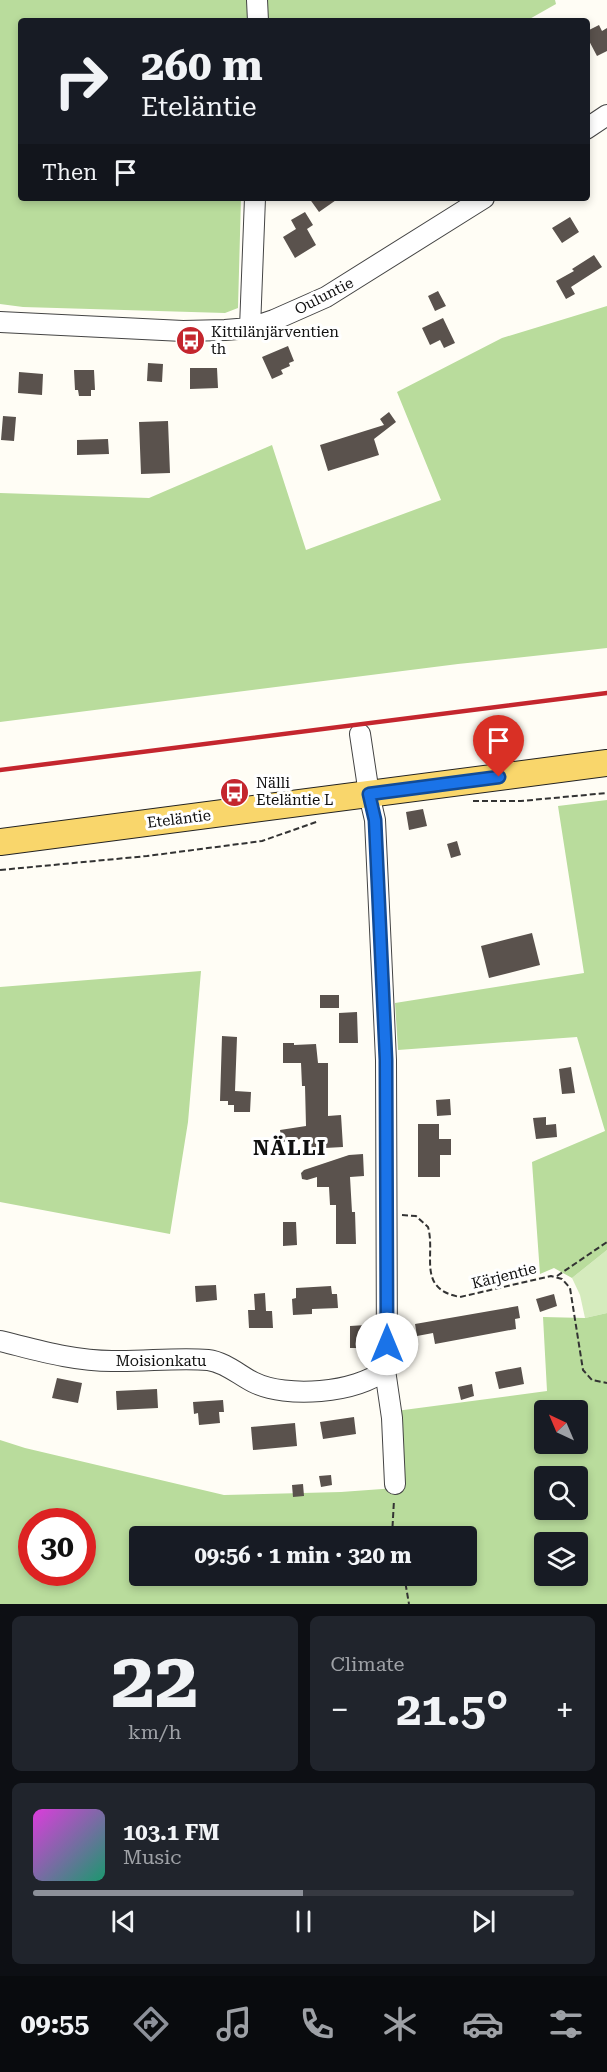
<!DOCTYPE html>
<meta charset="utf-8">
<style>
:root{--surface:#171b24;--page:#20242c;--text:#f1f3f6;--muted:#9ea1a6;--line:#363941;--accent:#8c9099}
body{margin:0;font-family:"Roboto Serif",serif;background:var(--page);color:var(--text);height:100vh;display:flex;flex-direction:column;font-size:22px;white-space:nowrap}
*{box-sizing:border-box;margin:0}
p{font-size:20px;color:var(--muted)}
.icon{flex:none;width:33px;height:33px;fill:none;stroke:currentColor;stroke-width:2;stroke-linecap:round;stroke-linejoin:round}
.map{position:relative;height:1604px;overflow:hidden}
.sheet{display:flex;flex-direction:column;gap:12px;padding:12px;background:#0d0f14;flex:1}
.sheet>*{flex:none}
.hud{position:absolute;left:18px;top:18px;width:572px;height:183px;border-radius:6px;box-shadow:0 3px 9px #0003;background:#171b24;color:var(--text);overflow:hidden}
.needle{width:39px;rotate:316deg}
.buttons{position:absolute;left:534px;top:1400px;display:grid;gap:12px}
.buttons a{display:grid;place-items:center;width:54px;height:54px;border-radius:6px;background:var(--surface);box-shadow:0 3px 9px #0003;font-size:30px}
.speed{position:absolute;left:18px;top:1508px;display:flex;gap:12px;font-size:30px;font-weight:700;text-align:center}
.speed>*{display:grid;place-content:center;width:78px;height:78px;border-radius:50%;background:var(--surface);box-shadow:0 3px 9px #0003;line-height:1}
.speed .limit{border:9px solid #d22;background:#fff;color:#111}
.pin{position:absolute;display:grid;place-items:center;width:51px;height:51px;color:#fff;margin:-62px -26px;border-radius:50% 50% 50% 0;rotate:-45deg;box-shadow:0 0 6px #0007}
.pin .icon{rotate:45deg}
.me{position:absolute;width:66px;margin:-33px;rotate:0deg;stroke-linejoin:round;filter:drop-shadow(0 0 4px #0008)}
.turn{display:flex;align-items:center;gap:21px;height:126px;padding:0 24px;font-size:27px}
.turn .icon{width:78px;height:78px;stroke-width:2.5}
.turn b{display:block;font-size:42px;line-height:51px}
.then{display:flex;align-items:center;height:57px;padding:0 24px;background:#0003;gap:12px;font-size:22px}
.big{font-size:45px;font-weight:700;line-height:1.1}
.sheet .tile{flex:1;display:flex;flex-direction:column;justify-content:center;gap:9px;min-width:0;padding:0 21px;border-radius:9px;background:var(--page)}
.sheet .dial{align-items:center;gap:0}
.dial b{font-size:78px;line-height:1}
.song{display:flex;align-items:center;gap:18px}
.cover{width:72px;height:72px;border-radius:9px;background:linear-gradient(135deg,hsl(300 70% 55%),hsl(160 70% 35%))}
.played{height:6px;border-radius:3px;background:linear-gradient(90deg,var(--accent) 50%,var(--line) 50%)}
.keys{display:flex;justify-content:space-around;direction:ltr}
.heat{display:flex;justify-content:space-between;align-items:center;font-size:33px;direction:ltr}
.sheet .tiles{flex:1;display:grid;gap:12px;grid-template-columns:1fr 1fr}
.tile:last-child{grid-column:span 2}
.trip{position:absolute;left:129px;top:1526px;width:348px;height:60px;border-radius:6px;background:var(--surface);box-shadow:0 3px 9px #0003;font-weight:700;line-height:60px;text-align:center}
.dock{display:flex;height:96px;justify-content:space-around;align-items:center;background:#090b0e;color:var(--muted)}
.dock .icon{width:42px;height:42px}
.dock .selected{color:var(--accent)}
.dock b{font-size:27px;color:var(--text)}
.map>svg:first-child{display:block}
</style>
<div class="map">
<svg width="607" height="1604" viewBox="0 0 607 1604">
<rect width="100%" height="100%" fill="#fffdf5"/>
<!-- green -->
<path fill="#d5ebbd" d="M607,1250v63l-22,5 -5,-23 -8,-17z"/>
<!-- forest -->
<path fill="#b9dc9c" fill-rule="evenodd" d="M0,0h555l1,4 -30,17h-505v177h220l-3,110 -13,5 -202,-6 -23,-3z
M607,306v342l-149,16 -458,58v-229l149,5 123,-53 34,105 135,-50 -44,-108 105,-54z
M607,800v450l-35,28 -18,-10 -14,6 -8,-112 73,-31 -28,-94 -179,13 -3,-47 189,-30 -26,-167z
M201,971l-13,151 -18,112 -170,-32v-215z
M607,1313v291h-607v-164l25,8 199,47 117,-3 55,-4v-77l151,-20 -4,-74 42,1zM544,1410h34v33h-34zM544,1476h34v33h-34zM32,1521h50v51h-50zM140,1536h326v39h-326zM544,1542h34v33h-34z"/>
<!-- building -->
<path fill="#5a524d" d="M599,25l3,6 5,-3v23l-10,5 -10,-19 3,-1 -3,-5z
M309,198h30l-20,14z
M305,212l8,13 -6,4 9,16 -21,13 -12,-21 13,-8 -5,-9z
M570,217l9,15 -17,11 -10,-15z
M594,255l8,12 -31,20 4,7 -9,5 -10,-18 18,-10 -2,-2z
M438,291l8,15 -11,5 -7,-15z
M443,318l12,25 -11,5 -4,-8 -10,5 -8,-17z
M288,346l6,15 -5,2 1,3 -9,4 2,4 -11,5 -10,-22z
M148,363l15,1 -1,18 -15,-1z
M190,368h27l1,20 -28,1z
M74,370h20l1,20h-4v6h-12l-1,-6h-3z
M19,372l24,2 -1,21 -24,-2z
M389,412l7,10 -22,17 5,16 -51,16 -8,-26 64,-20 -4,-6z
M3,416l13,1 -2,24 -13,-1z
M168,421l2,52 -29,1 -2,-52z
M108,439l1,15 -32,1v-15z
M423,809l4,17 -18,4 -3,-18z
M457,841l4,14 -10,3 -4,-14z
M532,933l8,32 -51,13 -8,-32z
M320,995h19v13h-19z
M357,1012l1,31h-19v-30z
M222,1036l15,1 -2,54 16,1 -1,20h-16v-7h-6v-4h-8z
M283,1043h11v2l22,-1 2,19h10v53l13,-1 2,32 -36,2v-11l-25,4 -2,-12 26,-4 -1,-40h-3l-1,-23h-18z
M571,1067l4,26 -13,1 -3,-25z
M450,1099l1,16 -14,1 -1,-16z
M546,1117v8l10,-1 1,13 -21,2 -3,-21z
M418,1124h21v15h12v16h-11v22h-22z
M363,1154l1,22 -14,1 2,35h3l1,32h-20v-39h-6l-1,-18h-12v-10l-10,3 -5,-1 -1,-6 3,-3 45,-15z
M283,1222h13l1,23 -14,1z
M216,1285l1,15 -21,2 -1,-16z
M331,1286l1,8h5l1,14 -26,1v5l-19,1 -1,-16 4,-1v-10z
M265,1293l1,18h6l1,17h-24l-1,-18h7l-1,-16z
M554,1294l3,12 -17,6 -4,-13z
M518,1306l2,12 -5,1 1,10 -81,15 -2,-11 -16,3 -2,-12z
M366,1325l1,23h-17v-22z
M521,1367l3,17 -25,5 -4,-17z
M57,1378l25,5 -4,20 -26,-5z
M472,1384l2,12 -13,4 -3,-13z
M157,1389l1,19 -41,2 -1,-19z
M223,1400l1,12h-5l1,11 -21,2 -1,-12 -4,1 -1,-12z
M354,1417l2,17 -33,5 -3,-17z
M295,1423l2,23 -44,4 -2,-23z
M331,1475l1,10 -11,2 -2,-11z
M303,1484l1,12 -11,1 -1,-12z"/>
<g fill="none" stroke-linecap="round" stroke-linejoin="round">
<defs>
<path id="minor" d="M257,0l1,21
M586,129l21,-14
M0,322l183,9 42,-1 25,-2 24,-8 52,-23 158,-99
M250,328l5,-130
M360,734l9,60 6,26 11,240 1,302 -2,8 7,48 3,66
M0,1341c37,9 73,20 112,20 32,1 65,-4 96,-1 17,2 31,15 45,22 34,17 102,11 132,-12"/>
<path id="major" d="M0,842l607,-79"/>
</defs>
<!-- minor casing -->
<use href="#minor" stroke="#444" stroke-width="22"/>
<!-- major casing -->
<use href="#major" stroke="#222" stroke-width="28"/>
<!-- path -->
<path stroke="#333" stroke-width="2" stroke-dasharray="6 3" stroke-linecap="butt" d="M473,801h48l86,-8
M0,870l147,-14 115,-15 57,-20
M402,1215l14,1 12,11c8,28 -12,62 32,70l91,-21 11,3 8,9 13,82 9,10 15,3
M557,1276l50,-34
M392,1536l2,-36
M404,1575l5,29"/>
<!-- minor -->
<use href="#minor" stroke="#fff" stroke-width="20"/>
<!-- major -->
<use href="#major" stroke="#f9d66b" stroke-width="26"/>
<!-- rail -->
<path stroke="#c4262e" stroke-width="4.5" d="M0,770l607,-77"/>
</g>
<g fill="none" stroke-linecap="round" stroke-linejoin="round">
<defs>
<path id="route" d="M387,1344l-1,-284 -11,-240 -6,-26 130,-17"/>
</defs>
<!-- route casing -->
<use href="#route" stroke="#114b97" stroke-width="15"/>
<!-- route -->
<use href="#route" stroke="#1a73e8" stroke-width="10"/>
</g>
<!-- icons -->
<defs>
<symbol id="bus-disc" viewBox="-11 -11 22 22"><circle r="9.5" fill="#c4262e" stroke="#fff"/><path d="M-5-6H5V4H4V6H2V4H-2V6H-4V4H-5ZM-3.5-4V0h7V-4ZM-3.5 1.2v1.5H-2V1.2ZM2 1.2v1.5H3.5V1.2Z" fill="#fff"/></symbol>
</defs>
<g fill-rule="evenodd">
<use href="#bus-disc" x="174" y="324" width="33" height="33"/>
<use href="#bus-disc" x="218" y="776" width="33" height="33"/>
</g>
<g text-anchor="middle" stroke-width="6" stroke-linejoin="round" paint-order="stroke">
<!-- street labels -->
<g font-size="15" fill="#111" stroke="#fff">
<text transform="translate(324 296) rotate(-27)" y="5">Ouluntie</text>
<text transform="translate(179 819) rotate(-7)" y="5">Eteläntie</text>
<text transform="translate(504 1276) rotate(-14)" y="5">Kärjentie</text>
<text x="161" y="1366">Moisionkatu</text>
</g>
<!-- poi labels -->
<g font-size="15" fill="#111" stroke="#fff" text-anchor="start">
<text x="211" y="337">Kittilänjärventien<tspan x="211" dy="17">th</tspan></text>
<text x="256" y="788">Nälli<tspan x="256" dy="17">Eteläntie L</tspan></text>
</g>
<!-- district labels -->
<g font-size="21" font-weight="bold" letter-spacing="1.5" fill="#111" stroke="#fff">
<text x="290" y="1155">NÄLLI</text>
</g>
</g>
</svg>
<div class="buttons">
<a><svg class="needle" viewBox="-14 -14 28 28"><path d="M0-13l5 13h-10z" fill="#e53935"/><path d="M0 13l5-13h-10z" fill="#9ea1a6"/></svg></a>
<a><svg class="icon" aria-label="search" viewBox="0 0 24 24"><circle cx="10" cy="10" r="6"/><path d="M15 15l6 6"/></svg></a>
<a><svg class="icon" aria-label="layers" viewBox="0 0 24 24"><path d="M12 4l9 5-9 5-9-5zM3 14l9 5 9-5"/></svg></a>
</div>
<div class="speed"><div class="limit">30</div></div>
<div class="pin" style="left:499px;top:777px;background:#d93025"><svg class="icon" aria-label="arrive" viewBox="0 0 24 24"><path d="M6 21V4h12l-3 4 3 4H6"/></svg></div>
<svg class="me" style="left:387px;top:1344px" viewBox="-20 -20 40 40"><circle r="19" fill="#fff"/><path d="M0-13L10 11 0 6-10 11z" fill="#1a73e8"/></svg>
<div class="trip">09:56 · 1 min · 320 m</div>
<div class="hud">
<div class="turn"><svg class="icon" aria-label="right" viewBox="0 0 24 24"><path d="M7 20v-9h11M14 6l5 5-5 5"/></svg><div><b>260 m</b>Eteläntie</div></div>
<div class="then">Then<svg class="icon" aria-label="arrive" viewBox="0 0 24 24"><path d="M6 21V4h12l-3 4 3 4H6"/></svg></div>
</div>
</div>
<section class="sheet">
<div class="tiles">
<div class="tile dial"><b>22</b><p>km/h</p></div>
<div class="tile"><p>Climate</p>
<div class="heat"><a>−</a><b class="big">21.5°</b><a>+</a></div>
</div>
<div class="tile">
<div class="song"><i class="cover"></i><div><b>103.1 FM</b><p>Music</p></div></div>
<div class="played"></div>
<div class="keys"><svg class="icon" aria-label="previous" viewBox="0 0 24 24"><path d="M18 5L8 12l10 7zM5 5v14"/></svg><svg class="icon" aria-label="pause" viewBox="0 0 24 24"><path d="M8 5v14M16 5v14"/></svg><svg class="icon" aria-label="next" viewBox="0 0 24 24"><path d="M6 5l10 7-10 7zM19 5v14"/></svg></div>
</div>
</div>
</section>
<nav class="dock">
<b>09:55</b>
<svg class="icon selected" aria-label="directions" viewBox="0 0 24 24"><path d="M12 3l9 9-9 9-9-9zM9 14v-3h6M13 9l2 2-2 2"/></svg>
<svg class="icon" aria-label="music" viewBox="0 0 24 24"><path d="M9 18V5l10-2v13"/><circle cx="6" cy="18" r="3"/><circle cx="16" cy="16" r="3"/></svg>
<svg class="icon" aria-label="phone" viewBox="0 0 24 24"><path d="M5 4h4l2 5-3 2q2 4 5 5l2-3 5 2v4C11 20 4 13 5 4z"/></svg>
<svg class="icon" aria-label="climate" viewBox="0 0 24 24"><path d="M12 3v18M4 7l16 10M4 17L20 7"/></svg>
<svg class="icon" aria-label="car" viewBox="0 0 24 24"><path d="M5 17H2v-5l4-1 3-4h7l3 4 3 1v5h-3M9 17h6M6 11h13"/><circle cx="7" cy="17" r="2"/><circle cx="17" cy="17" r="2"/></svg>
<svg class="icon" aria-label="filters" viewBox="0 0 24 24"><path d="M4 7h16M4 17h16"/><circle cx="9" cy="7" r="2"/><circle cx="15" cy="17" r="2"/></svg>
</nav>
